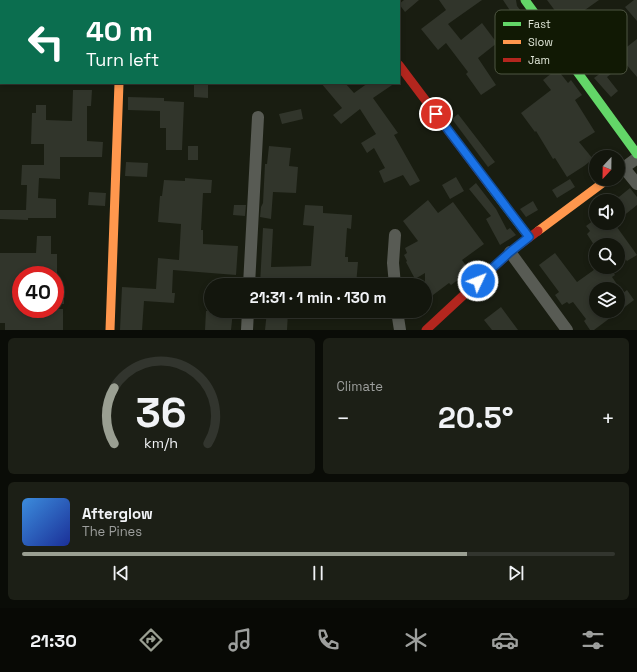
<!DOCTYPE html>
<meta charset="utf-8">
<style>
:root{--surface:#13160d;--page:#1c1f16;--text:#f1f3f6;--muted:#9d9f9d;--line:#32352e;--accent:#9a9f92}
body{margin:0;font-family:"Space Grotesk",sans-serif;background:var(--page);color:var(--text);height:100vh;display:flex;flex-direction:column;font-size:15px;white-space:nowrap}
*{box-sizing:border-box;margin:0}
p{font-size:13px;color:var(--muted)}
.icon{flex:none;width:22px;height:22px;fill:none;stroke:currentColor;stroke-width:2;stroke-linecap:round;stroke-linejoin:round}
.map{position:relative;height:330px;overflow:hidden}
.drawer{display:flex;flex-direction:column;gap:8px;padding:8px;background:#0a0c07;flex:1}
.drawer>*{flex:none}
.guide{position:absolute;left:0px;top:0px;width:400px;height:84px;box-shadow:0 2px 6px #0003,0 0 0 1px var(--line);background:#0b6e4f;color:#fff;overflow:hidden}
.needle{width:26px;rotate:202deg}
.fabs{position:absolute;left:589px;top:150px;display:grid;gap:8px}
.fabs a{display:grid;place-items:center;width:36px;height:36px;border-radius:50%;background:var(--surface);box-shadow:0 2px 6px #0003,0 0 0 1px var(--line);font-size:20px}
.speed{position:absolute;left:12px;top:266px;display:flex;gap:8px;font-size:20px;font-weight:700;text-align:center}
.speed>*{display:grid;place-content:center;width:52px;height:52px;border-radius:50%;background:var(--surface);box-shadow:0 2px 6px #0003,0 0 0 1px var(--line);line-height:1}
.speed .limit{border:6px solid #d22;background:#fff;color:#111}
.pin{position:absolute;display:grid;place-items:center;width:34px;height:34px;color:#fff;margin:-17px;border:2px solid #fff;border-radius:50%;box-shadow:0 1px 4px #0007}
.me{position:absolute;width:44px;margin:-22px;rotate:47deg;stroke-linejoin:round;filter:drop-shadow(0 0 3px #0008)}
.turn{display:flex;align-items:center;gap:14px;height:84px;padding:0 20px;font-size:18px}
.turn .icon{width:52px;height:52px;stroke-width:2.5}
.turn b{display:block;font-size:28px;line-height:34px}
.big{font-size:30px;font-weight:800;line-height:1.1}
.drawer .card{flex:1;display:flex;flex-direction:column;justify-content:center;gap:6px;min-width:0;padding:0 14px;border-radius:6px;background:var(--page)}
.drawer .dial{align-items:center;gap:0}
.dial svg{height:104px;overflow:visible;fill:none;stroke:var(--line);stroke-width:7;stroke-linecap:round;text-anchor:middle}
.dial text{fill:var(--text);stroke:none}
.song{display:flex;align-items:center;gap:12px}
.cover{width:48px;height:48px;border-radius:6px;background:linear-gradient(135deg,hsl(210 70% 55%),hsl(230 70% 35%))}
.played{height:4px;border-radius:2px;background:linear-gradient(90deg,var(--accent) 75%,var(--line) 75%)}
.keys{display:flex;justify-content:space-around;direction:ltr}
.heat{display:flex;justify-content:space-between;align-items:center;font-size:22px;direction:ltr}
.drawer .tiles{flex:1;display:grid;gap:8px;grid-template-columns:1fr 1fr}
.card:last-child{grid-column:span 2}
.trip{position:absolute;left:204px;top:278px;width:228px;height:40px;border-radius:20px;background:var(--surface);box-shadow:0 2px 6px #0003,0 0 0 1px var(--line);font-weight:800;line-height:40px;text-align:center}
.tab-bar{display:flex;height:64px;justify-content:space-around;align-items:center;background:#080905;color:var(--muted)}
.tab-bar .icon{width:28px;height:28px}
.tab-bar .on{color:var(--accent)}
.tab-bar b{font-size:18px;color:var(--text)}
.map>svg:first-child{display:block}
</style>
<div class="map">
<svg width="637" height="330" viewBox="0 0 637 330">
<rect width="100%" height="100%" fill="#191d11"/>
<!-- building -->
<path fill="#31352b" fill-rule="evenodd" d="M404,0h15l-14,12 -6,-8z
M439,0h43l-34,24 13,16 21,-17 15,20 -19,15 18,27 -15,10 -15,-21 2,-2 -22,-29 -8,7 -17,-21 25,-19z
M503,0h13l1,6 8,10 -8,5z
M547,0h52l-34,24z
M634,0h3v21l-12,-14z
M637,39v38l-12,-14 -18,14 11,14 -7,6 -17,-19 8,-6 -2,-4z
M557,69l11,14 3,-3 11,15 -7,5 20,32 -16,10 14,17 -9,7 -17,11 -12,-19 -2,1 -17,-28 -1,1 -14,-19 30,-23 -8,-10z
M194,83h14v15l-14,-1z
M321,83h24l9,10 14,-10h27l-22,15 25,35 -4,2 26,46 -10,5 -7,-11 -19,8 -5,-12 6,-3 -11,-20 -7,5 -6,-10 15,-9 -16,-25 -19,15 -8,-9 9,-7z
M73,90h19l-1,16h-4v35l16,1 -1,15h-42v22l-21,-1 -1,20 18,1v19h-28v2l-28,-1v-9h26l1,-25h-6l1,-20h22v-21h-13l1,-31h4v-8h10v15l26,1z
M128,97l36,1v3l20,1 -2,48h-16v-22h-6v-17l-32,-1z
M301,109l2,10 -21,5 -3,-10z
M458,114l37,48 -7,5 -36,-48z
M188,146h10v14h-10z
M269,146l22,2 -2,18 9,1 -2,26 -23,-1 -2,27 -11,-2 1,-10 2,-4 2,-39h2z
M126,162l22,1 -1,14 -22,-1z
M456,177l8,14 -14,8 -8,-14z
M185,178l27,2 -1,13h-8l-2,37h2v14l35,2 -2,29 -63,-5 -1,23h3l-1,10 -30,-2 -2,29h-22l2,-43 34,2 2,-31 21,2 2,-36 -23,-2 2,-26h2l2,-16 21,1z
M570,179l5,8 -18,11 -5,-8z
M476,183l20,26 11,21 3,-2 6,7 -16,10 -14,-26 5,-3 -22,-27z
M630,188l7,9v8l-15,12 -4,-6v-8l2,-2h-6z
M89,192l17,1 -1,13 -17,-1z
M428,200l10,13 15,-11 31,42 -22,16 8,11 -19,14 -2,-2 -24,18v-28l-10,6 -9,-17 1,-1 -3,-6 3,-2 -2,-5 13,-7 -15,-20z
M533,201l5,9 -12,7 -6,-8z
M234,205h12l-1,11 -12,-1z
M305,205l18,1v7l29,2 -1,14 -4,-1 -2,29h3v5h10l-2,23h-96l3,-57 10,1 -2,38 40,-1 3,-40 -11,-1z
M594,220l5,5 3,-2h12l23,32 -10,6 -2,-2 -7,5v-19h-24l-7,-11 3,-3 -4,-5z
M37,236h14v18h6v21h-17v-2l-19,-1v37h42v21h-58v-7h-5v-70h36z
M555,253l22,29 21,-15h12l5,8 -3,2 11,16 4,-3 7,10 -40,30h-4l-6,-9 2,-2 -13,-17 -4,2 -2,-2 -5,3 -7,-10 4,-3 -20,-27zM596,289h22v22h-22z
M55,285h9v19h-9z
M501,307l17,23h-26l-8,-10z
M206,311h27l-2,19h-26z
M267,311l21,1 -1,18h-22z"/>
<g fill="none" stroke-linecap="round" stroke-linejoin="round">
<!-- street -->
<path stroke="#585b54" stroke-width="12" d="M174,1l1,-1
M624,168l13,16
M618,172l19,-14
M510,252l57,78
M249,285l9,-168
M395,285l-2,-22 2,-28
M397,311l3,19
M247,330l1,-19"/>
<!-- fast -->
<path stroke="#63d668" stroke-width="9" d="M525,0l112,154
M490,186l39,51"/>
<!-- slow -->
<path stroke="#ff974d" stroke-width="9" d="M538,231l70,-52
M110,330l9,-247"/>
<!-- jam -->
<path stroke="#b3261e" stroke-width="9" d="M399,65l91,121
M426,330l84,-78 28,-21"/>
</g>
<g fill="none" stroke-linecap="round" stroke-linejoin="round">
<defs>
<path id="route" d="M436,114l93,123 -19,15 -32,29"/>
</defs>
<!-- route casing -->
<use href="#route" stroke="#114b97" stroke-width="10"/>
<!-- route -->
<use href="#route" stroke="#1a73e8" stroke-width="7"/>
</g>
<!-- legend -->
<rect x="495" y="10" width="132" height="64" rx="6" fill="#111904" stroke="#4f5643" stroke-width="1"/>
<rect x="503" y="22" width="18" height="4" fill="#63d668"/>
<rect x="503" y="40" width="18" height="4" fill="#ff974d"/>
<rect x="503" y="58" width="18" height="4" fill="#b3261e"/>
<g font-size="11" fill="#dfe5d7">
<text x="528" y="28">Fast</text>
<text x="528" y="46">Slow</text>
<text x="528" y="64">Jam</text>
</g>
</svg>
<div class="fabs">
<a><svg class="needle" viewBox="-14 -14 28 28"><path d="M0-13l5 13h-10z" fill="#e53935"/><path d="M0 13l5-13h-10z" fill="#9d9f9d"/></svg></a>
<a><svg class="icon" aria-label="sound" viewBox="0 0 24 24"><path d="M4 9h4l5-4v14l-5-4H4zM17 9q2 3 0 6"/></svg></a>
<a><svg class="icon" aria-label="search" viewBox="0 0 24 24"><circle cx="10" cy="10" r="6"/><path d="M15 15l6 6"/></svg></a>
<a><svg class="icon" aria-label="layers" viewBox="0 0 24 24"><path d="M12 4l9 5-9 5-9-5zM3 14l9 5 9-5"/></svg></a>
</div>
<div class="speed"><div class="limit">40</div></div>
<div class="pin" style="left:436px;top:114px;background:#d93025"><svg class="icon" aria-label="arrive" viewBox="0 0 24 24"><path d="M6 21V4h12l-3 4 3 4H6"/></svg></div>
<svg class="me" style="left:478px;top:281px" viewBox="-20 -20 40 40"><circle r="17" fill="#1a73e8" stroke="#fff" stroke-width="3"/><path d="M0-11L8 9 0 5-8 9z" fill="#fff"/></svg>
<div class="trip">21:31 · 1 min · 130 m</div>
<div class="guide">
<div class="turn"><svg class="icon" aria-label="left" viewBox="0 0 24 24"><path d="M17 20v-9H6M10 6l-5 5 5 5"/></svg><div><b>40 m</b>Turn left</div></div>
</div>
</div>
<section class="drawer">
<div class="tiles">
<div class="card dial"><svg viewBox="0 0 100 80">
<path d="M14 69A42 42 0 1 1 86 69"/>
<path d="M14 69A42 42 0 0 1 14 26" stroke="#9a9f92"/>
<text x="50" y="56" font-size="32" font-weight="700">36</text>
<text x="50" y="72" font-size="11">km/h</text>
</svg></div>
<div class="card"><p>Climate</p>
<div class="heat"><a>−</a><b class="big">20.5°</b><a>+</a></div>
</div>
<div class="card">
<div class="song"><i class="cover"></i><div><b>Afterglow</b><p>The Pines</p></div></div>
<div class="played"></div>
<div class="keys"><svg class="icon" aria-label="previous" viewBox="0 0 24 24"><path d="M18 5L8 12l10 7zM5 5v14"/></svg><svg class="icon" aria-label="pause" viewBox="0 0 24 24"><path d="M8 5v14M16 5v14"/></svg><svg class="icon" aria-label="next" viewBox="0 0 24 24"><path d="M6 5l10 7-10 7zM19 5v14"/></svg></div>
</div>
</div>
</section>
<nav class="tab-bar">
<b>21:30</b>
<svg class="icon on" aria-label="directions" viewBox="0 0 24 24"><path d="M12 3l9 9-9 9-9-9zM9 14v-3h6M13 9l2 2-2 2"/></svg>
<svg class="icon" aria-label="music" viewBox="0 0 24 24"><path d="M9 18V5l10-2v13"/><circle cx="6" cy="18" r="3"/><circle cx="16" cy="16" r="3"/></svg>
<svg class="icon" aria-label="phone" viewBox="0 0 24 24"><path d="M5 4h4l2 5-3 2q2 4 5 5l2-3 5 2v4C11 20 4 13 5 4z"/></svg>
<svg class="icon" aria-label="climate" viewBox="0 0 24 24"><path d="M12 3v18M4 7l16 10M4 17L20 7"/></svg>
<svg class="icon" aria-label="car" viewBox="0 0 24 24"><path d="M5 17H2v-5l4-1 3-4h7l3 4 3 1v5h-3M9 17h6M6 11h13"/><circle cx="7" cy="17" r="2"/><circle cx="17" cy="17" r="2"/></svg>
<svg class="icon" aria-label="filters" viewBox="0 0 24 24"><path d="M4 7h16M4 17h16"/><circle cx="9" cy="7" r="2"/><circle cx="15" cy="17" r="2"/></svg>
</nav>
